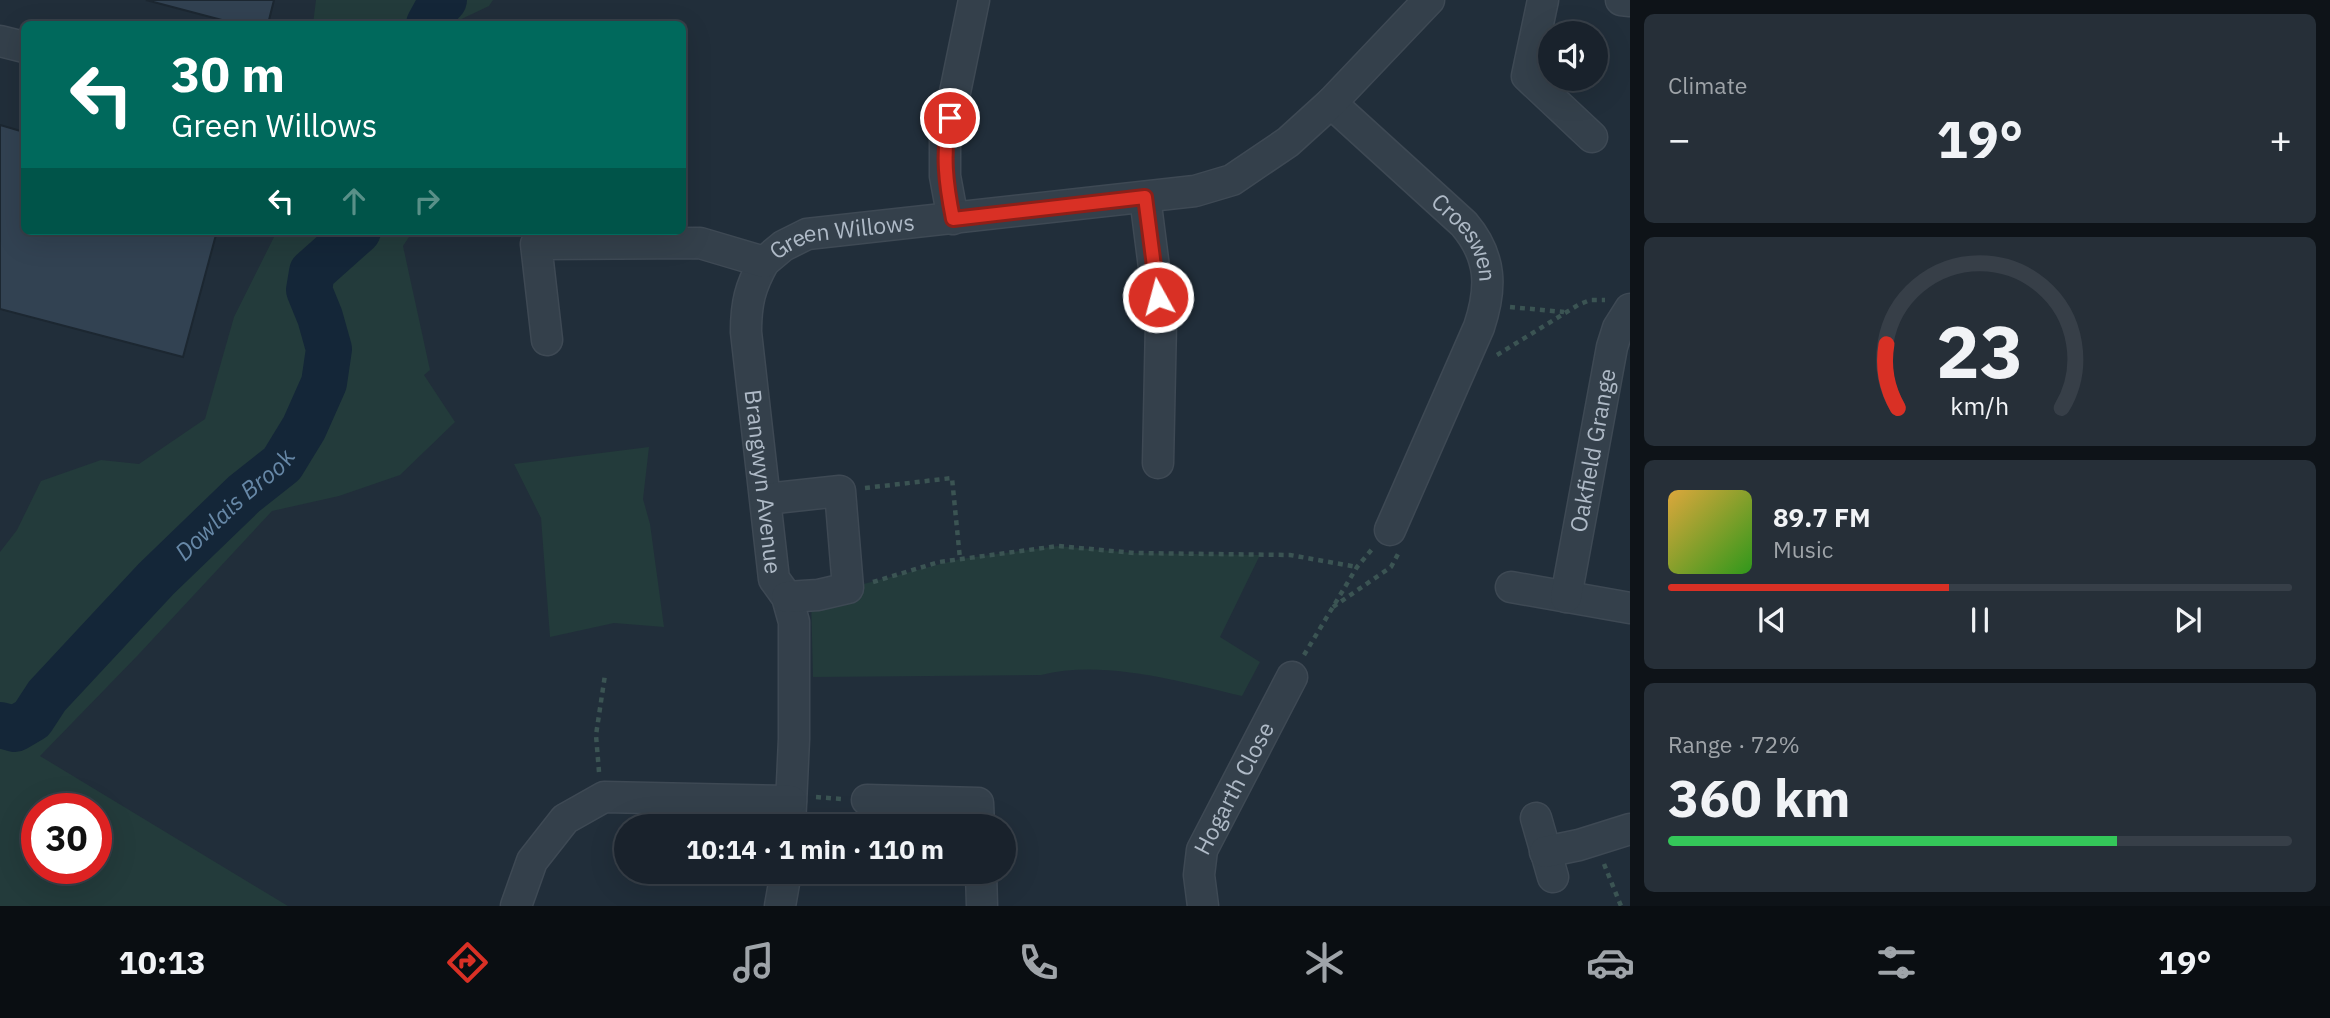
<!DOCTYPE html>
<meta charset="utf-8">
<style>
:root{--surface:#19222c;--page:#262f38;--text:#f1f3f6;--muted:#9fa4a9;--line:#373f48;--accent:#d93025}
body{margin:0;font-family:"IBM Plex Sans",sans-serif;background:var(--page);color:var(--text);height:100vh;display:flex;flex-direction:column;font-size:26px;white-space:nowrap}
*{box-sizing:border-box;margin:0}
p{font-size:23px;color:var(--muted)}
.icon{flex:none;width:38px;height:38px;fill:none;stroke:currentColor;stroke-width:2;stroke-linecap:round;stroke-linejoin:round}
.map{position:relative;flex:1;overflow:hidden}
.sheet{display:flex;flex-direction:column;gap:14px;padding:14px;background:#0e1318;width:700px}
.sheet>*{flex:none}
.hud{position:absolute;left:21px;top:21px;width:665px;height:214px;border-radius:10px;box-shadow:0 7px 28px #0002,0 0 0 2px var(--line);background:#00695c;color:#fff;overflow:hidden}
.tools{position:absolute;left:1538px;top:21px;display:grid;gap:14px}
.tools a{display:grid;place-items:center;width:70px;height:70px;border-radius:50%;background:var(--surface);box-shadow:0 7px 28px #0002,0 0 0 2px var(--line);font-size:35px}
.speed{position:absolute;left:21px;top:793px;display:flex;gap:14px;font-size:35px;font-weight:700;text-align:center}
.speed>*{display:grid;place-content:center;width:91px;height:91px;border-radius:50%;background:var(--surface);box-shadow:0 7px 28px #0002,0 0 0 2px var(--line);line-height:1}
.speed .limit{border:10px solid #d22;background:#fff;color:#111}
.pin{position:absolute;display:grid;place-items:center;width:60px;height:60px;color:#fff;margin:-30px;border:4px solid #fff;border-radius:50%;box-shadow:0 2px 7px #0007}
.me{position:absolute;width:77px;margin:-38px;rotate:353deg;stroke-linejoin:round;filter:drop-shadow(0 0 5px #0008)}
.turn{display:flex;align-items:center;gap:24px;height:147px;padding:0 35px;font-size:32px}
.turn .icon{width:91px;height:91px;stroke-width:2.5}
.turn b{display:block;font-size:49px;line-height:60px}
.lanes{display:flex;align-items:center;height:66px;padding:0 35px;background:#0003;justify-content:center;gap:35px;direction:ltr}
.lanes .off{opacity:.35}
.big{font-size:52px;font-weight:800;line-height:1.1}
.sheet .tile{flex:1;display:flex;flex-direction:column;justify-content:center;gap:10px;min-width:0;padding:0 24px;border-radius:10px;background:var(--page)}
.sheet .dial{align-items:center;gap:0}
.dial svg{height:182px;overflow:visible;fill:none;stroke:var(--line);stroke-width:7;stroke-linecap:round;text-anchor:middle}
.dial text{fill:var(--text);stroke:none}
.song{display:flex;align-items:center;gap:21px}
.cover{width:84px;height:84px;border-radius:10px;background:linear-gradient(135deg,hsl(40 70% 55%),hsl(110 70% 35%))}
.played{height:7px;border-radius:4px;background:linear-gradient(90deg,var(--accent) 45%,var(--line) 45%)}
.keys{display:flex;justify-content:space-around;direction:ltr}
.heat{display:flex;justify-content:space-between;align-items:center;font-size:38px;direction:ltr}
.charge{height:10px;border-radius:5px;background:linear-gradient(90deg,#34c759 72%,var(--line) 0)}
.trip{position:absolute;left:614px;top:814px;width:402px;height:70px;border-radius:35px;background:var(--surface);box-shadow:0 7px 28px #0002,0 0 0 2px var(--line);font-weight:800;line-height:70px;text-align:center}
.dock{display:flex;height:112px;justify-content:space-around;align-items:center;background:#0a0e12;color:var(--muted)}
.dock .icon{width:49px;height:49px}
.dock .selected{color:var(--accent)}
.dock b{font-size:32px;color:var(--text)}
main{display:flex;flex:1;min-height:0}
.map>svg:first-child{display:block}
</style>
<main>
<div class="map">
<svg width="1630" height="906" viewBox="0 0 1630 906">
<rect width="100%" height="100%" fill="#212e3a"/>
<!-- green -->
<path fill="#233b3b" fill-rule="evenodd" d="M316,0h177l-4,6 -38,18h-138z
M277,231h136l-10,15 27,124 -6,5 31,47 -55,53 -61,21 -67,15 -134,144 -98,101 248,150h-288v-354l17,-22 24,-49 60,-21 38,4 66,-45 29,-102zM96,808v60h-59v-60z
M649,447l-6,52 7,25 14,103 -50,-4 -64,14 -9,-119 -27,-54z
M1058,546l76,7 126,2 -40,82 40,25 -18,34c-61,-14 -138,-37 -201,-21l-228,2 -2,-81 37,-8 112,-29z"/>
<g fill="none" stroke-linecap="round" stroke-linejoin="round">
<!-- river -->
<g stroke="#142638" stroke-width="46">
<path d="M429,24l11,-20 4,-4"/>
<path id="s1" d="M0,725l15,4 17,-10 15,-23 109,-117 88,-85 38,-30 22,-36 20,-45 5,-34 -9,-32 -11,-27 3,-18 46,-41"/>
</g>
</g>
<!-- building -->
<path fill="#324252" stroke="#1c2731" stroke-width="2" d="M146,0h128l-6,24h-31z
M0,125l24,7v99h193l-34,126 -183,-48z"/>
<g fill="none" stroke-linecap="round" stroke-linejoin="round">
<defs>
<g id="minor">
<path d="M1543,0l-16,76 65,61"/>
<path d="M1621,0l9,1"/>
<path d="M0,41l24,6"/>
<path id="s2" d="M1331,103l133,121c28,33 28,64 15,103l-89,203"/>
<path d="M1145,197l16,125 -3,141"/>
<path d="M953,219l-8,-43v-35l29,-141"/>
<path id="s3" d="M764,262c-14,25 -18,41 -18,70l28,247 13,18 7,25v117l-4,87"/>
<path id="s4" d="M547,340l-11,-96 164,-1 64,19 19,-16 24,-12 388,-43 37,-11 56,-38 43,-39 98,-103"/>
<path d="M766,499l74,-8 8,97 -30,7 -31,2"/>
<path d="M1511,587l119,21"/>
<path id="s5" d="M1566,597l46,-250 6,-19 12,-19"/>
<path d="M867,800l111,3 1,23"/>
<path d="M1536,818l17,59"/>
<path d="M1545,852l34,-7 51,-16"/>
<path d="M981,872l1,34"/>
<path d="M516,906l16,-45 33,-42 39,-22 187,4"/>
<path d="M780,906l6,-34"/>
<path id="s6" d="M1203,906l-4,-31 3,-25 90,-173"/>
</g>
</defs>
<!-- minor casing -->
<use href="#minor" stroke="#3e4954" stroke-width="33"/>
<!-- path -->
<path stroke="#3b5453" stroke-width="4.5" stroke-dasharray="5 5" stroke-linecap="butt" d="M1510,307l54,5
M1497,355l81,-50 12,-5h15
M865,488l87,-10 8,81
M873,582l66,-20 119,-16 76,7 156,2 67,12
M1333,607l58,-40 7,-13
M1304,655l53,-88 16,-19
M599,772l-3,-37 9,-60
M816,797l26,2
M1604,864l17,42"/>
<!-- minor -->
<use href="#minor" stroke="#34404b" stroke-width="30"/>
</g>
<g fill="none" stroke-linecap="round" stroke-linejoin="round">
<defs>
<path id="route" d="M950,118c-8,35 -4,66 3,101l192,-22 13,100"/>
</defs>
<!-- route casing -->
<use href="#route" stroke="#8d1f18" stroke-width="18"/>
<!-- route -->
<use href="#route" stroke="#d93025" stroke-width="12"/>
</g>
<g text-anchor="middle" stroke-width="7" stroke-linejoin="round" paint-order="stroke">
<!-- street labels -->
<g font-size="23" fill="#afbac7" stroke="#1a252f">
<text dy="8" stroke="none"><textPath href="#s4" startOffset="413">Green Willows</textPath></text>
<text dy="8" stroke="none"><textPath href="#s2" startOffset="192">Croeswen</textPath></text>
<text dy="8" stroke="none"><textPath href="#s5" startOffset="149">Oakfield Grange</textPath></text>
<text dy="8" stroke="none"><textPath href="#s3" startOffset="224">Brangwyn Avenue</textPath></text>
<text dy="8" stroke="none"><textPath href="#s6" startOffset="126">Hogarth Close</textPath></text>
</g>
<!-- water labels -->
<g font-size="24" font-style="italic" fill="#6788a7" stroke="#1a252f">
<text dy="8" stroke="none"><textPath href="#s1" startOffset="331">Dowlais Brook</textPath></text>
</g>
</g>
</svg>
<div class="tools">
<a><svg class="icon" aria-label="sound" viewBox="0 0 24 24"><path d="M4 9h4l5-4v14l-5-4H4zM17 9q2 3 0 6"/></svg></a>
</div>
<div class="speed"><div class="limit">30</div></div>
<div class="pin" style="left:950px;top:118px;background:#d93025"><svg class="icon" aria-label="arrive" viewBox="0 0 24 24"><path d="M6 21V4h12l-3 4 3 4H6"/></svg></div>
<svg class="me" style="left:1158px;top:297px" viewBox="-20 -20 40 40"><circle r="17" fill="#d93025" stroke="#fff" stroke-width="3"/><path d="M0-11L8 9 0 5-8 9z" fill="#fff"/></svg>
<div class="trip">10:14 · 1 min · 110 m</div>
<div class="hud">
<div class="turn"><svg class="icon" aria-label="left" viewBox="0 0 24 24"><path d="M17 20v-9H6M10 6l-5 5 5 5"/></svg><div><b>30 m</b>Green Willows</div></div>
<div class="lanes"><svg class="icon" aria-label="left" viewBox="0 0 24 24"><path d="M17 20v-9H6M10 6l-5 5 5 5"/></svg><svg class="icon off" aria-label="ahead" viewBox="0 0 24 24"><path d="M12 20V5M6 11l6-6 6 6"/></svg><svg class="icon off" aria-label="right" viewBox="0 0 24 24"><path d="M7 20v-9h11M14 6l5 5-5 5"/></svg></div>
</div>
</div>
<section class="sheet">
<div class="tile"><p>Climate</p>
<div class="heat"><a>−</a><b class="big">19°</b><a>+</a></div>
</div>
<div class="tile dial"><svg viewBox="0 0 100 80">
<path d="M14 69A42 42 0 1 1 86 69"/>
<path d="M14 69A42 42 0 0 1 9 41" stroke="#d93025"/>
<text x="50" y="56" font-size="32" font-weight="700">23</text>
<text x="50" y="72" font-size="11">km/h</text>
</svg></div>
<div class="tile">
<div class="song"><i class="cover"></i><div><b>89.7 FM</b><p>Music</p></div></div>
<div class="played"></div>
<div class="keys"><svg class="icon" aria-label="previous" viewBox="0 0 24 24"><path d="M18 5L8 12l10 7zM5 5v14"/></svg><svg class="icon" aria-label="pause" viewBox="0 0 24 24"><path d="M8 5v14M16 5v14"/></svg><svg class="icon" aria-label="next" viewBox="0 0 24 24"><path d="M6 5l10 7-10 7zM19 5v14"/></svg></div>
</div>
<div class="tile"><p>Range · 72%</p><b class="big">360 km</b><div class="charge"></div></div>
</section>
</main>
<nav class="dock">
<b>10:13</b>
<svg class="icon selected" aria-label="directions" viewBox="0 0 24 24"><path d="M12 3l9 9-9 9-9-9zM9 14v-3h6M13 9l2 2-2 2"/></svg>
<svg class="icon" aria-label="music" viewBox="0 0 24 24"><path d="M9 18V5l10-2v13"/><circle cx="6" cy="18" r="3"/><circle cx="16" cy="16" r="3"/></svg>
<svg class="icon" aria-label="phone" viewBox="0 0 24 24"><path d="M5 4h4l2 5-3 2q2 4 5 5l2-3 5 2v4C11 20 4 13 5 4z"/></svg>
<svg class="icon" aria-label="climate" viewBox="0 0 24 24"><path d="M12 3v18M4 7l16 10M4 17L20 7"/></svg>
<svg class="icon" aria-label="car" viewBox="0 0 24 24"><path d="M5 17H2v-5l4-1 3-4h7l3 4 3 1v5h-3M9 17h6M6 11h13"/><circle cx="7" cy="17" r="2"/><circle cx="17" cy="17" r="2"/></svg>
<svg class="icon" aria-label="filters" viewBox="0 0 24 24"><path d="M4 7h16M4 17h16"/><circle cx="9" cy="7" r="2"/><circle cx="15" cy="17" r="2"/></svg>
<b>19°</b>
</nav>
